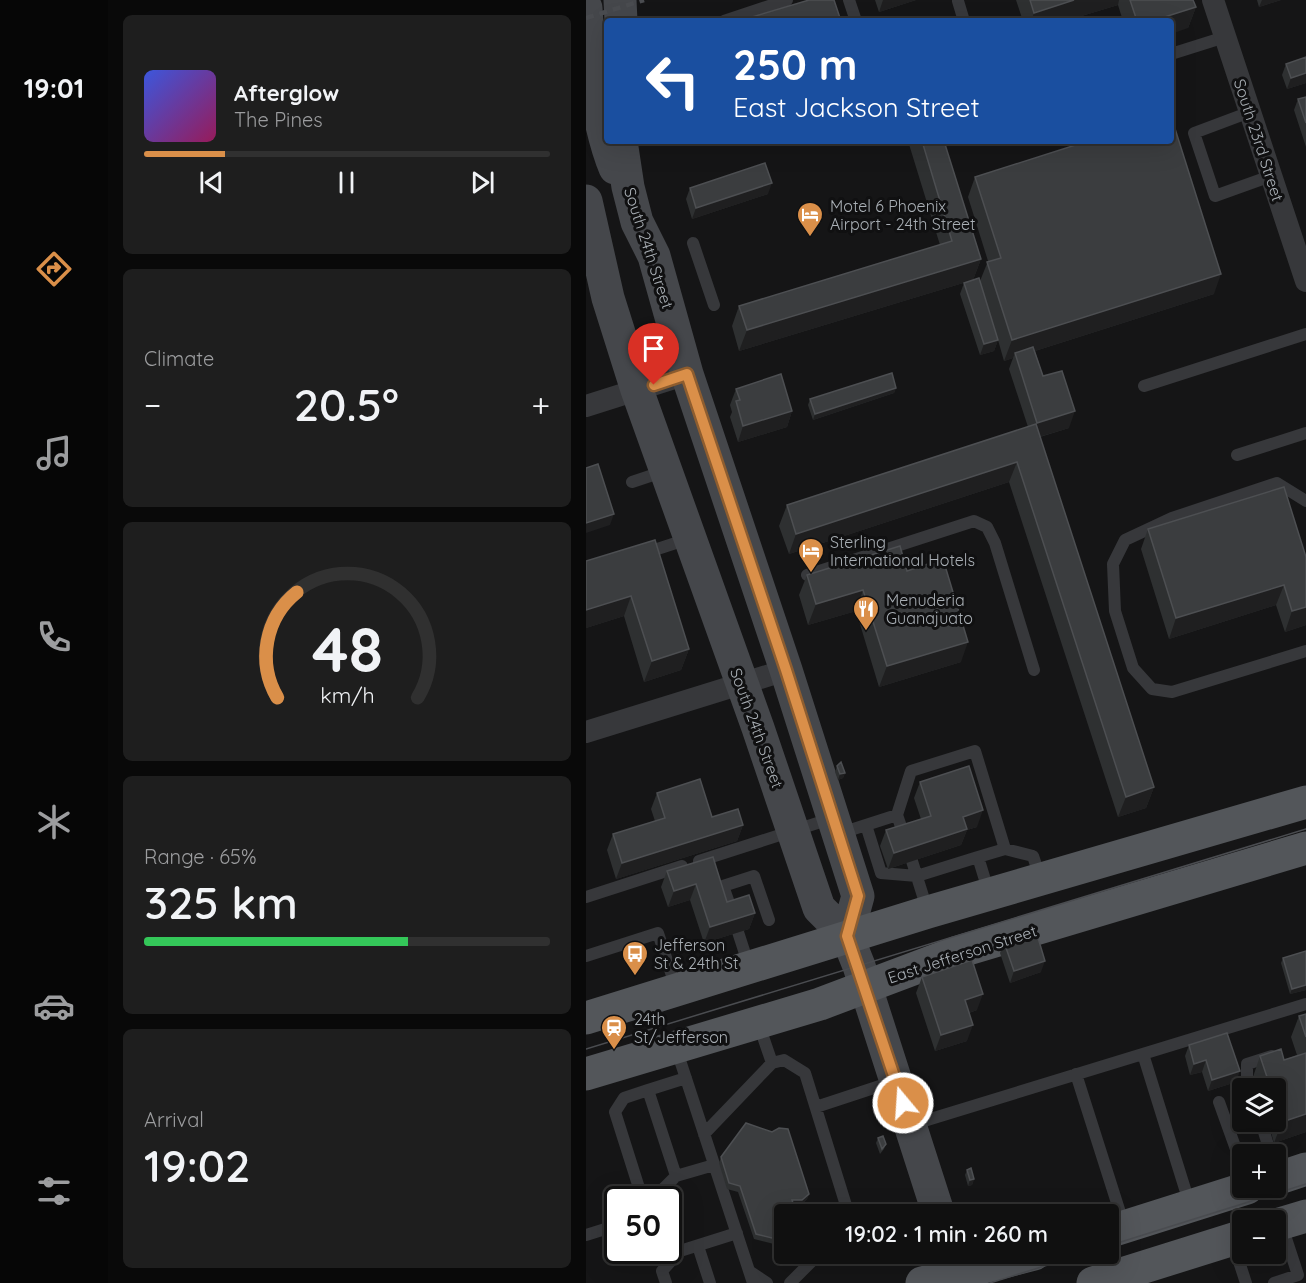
<!DOCTYPE html>
<meta charset="utf-8">
<style>
:root{--surface:#101010;--page:#1e1e1e;--text:#f1f3f6;--muted:#9c9d9f;--line:#303030;--accent:#da8f49}
body{margin:0;font-family:Quicksand,sans-serif;background:var(--page);color:var(--text);height:100vh;display:flex;flex-direction:column;font-size:22px;white-space:nowrap}
*{box-sizing:border-box;margin:0}
p{font-size:20px;color:var(--muted)}
.icon{flex:none;width:33px;height:33px;fill:none;stroke:currentColor;stroke-width:2;stroke-linecap:round;stroke-linejoin:round}
.map{position:relative;flex:1;overflow:hidden}
.sheet{display:flex;flex-direction:column;gap:15px;padding:15px;background:#090909;width:478px}
.sheet>*{flex:none}
.guide{position:absolute;left:18px;top:18px;width:570px;height:126px;border-radius:6px;box-shadow:0 6px 24px #0002,0 0 0 2px var(--line);background:#1a4fa0;color:#fff;overflow:hidden}
.fabs{position:absolute;left:646px;top:1078px;display:grid;gap:12px}
.fabs a{display:grid;place-items:center;width:54px;height:54px;border-radius:6px;background:var(--surface);box-shadow:0 6px 24px #0002,0 0 0 2px var(--line);font-size:30px}
.speed{position:absolute;left:18px;top:1186px;display:flex;gap:12px;font-size:30px;font-weight:700;text-align:center}
.speed>*{display:grid;place-content:center;width:78px;height:78px;border-radius:50%;background:var(--surface);box-shadow:0 6px 24px #0002,0 0 0 2px var(--line);line-height:1}
.speed .limit{border:3px solid #111;border-radius:9px;background:#fff;color:#111}
.pin{position:absolute;display:grid;place-items:center;width:51px;height:51px;color:#fff;margin:-62px -26px;border-radius:50% 50% 50% 0;rotate:-45deg;box-shadow:0 0 6px #0007}
.pin .icon{rotate:45deg}
.me{position:absolute;width:66px;margin:-33px;rotate:342deg;stroke-linejoin:round;filter:drop-shadow(0 0 4px #0008)}
.turn{display:flex;align-items:center;gap:21px;height:126px;padding:0 30px;font-size:27px}
.turn .icon{width:78px;height:78px;stroke-width:2.5}
.turn b{display:block;font-size:42px;line-height:51px}
.big{font-size:45px;font-weight:600;line-height:1.1}
.sheet .card{flex:1;display:flex;flex-direction:column;justify-content:center;gap:9px;min-width:0;padding:0 21px;border-radius:9px;background:var(--page)}
.sheet .dial{align-items:center;gap:0}
.dial svg{height:156px;overflow:visible;fill:none;stroke:var(--line);stroke-width:7;stroke-linecap:round;text-anchor:middle}
.dial text{fill:var(--text);stroke:none}
.song{display:flex;align-items:center;gap:18px}
.cover{width:72px;height:72px;border-radius:9px;background:linear-gradient(135deg,hsl(230 70% 55%),hsl(330 70% 35%))}
.played{height:6px;border-radius:3px;background:linear-gradient(90deg,var(--accent) 20%,var(--line) 20%)}
.keys{display:flex;justify-content:space-around;direction:ltr}
.heat{display:flex;justify-content:space-between;align-items:center;font-size:33px;direction:ltr}
.charge{height:9px;border-radius:4px;background:linear-gradient(90deg,#34c759 65%,var(--line) 0)}
.trip{position:absolute;left:188px;top:1204px;width:345px;height:60px;border-radius:6px;background:var(--surface);box-shadow:0 6px 24px #0002,0 0 0 2px var(--line);font-weight:600;line-height:60px;text-align:center}
main{display:flex;flex:1;min-height:0}
.dock{display:flex;flex-direction:column;width:108px;justify-content:space-around;align-items:center;background:#060606;color:var(--muted)}
.dock .icon{width:42px;height:42px}
.dock .current{color:var(--accent)}
.dock b{font-size:27px;color:var(--text)}
.map>svg:first-child{display:block}
</style>
<main>
<nav class="dock">
<b>19:01</b>
<svg class="icon current" aria-label="directions" viewBox="0 0 24 24"><path d="M12 3l9 9-9 9-9-9zM9 14v-3h6M13 9l2 2-2 2"/></svg>
<svg class="icon" aria-label="music" viewBox="0 0 24 24"><path d="M9 18V5l10-2v13"/><circle cx="6" cy="18" r="3"/><circle cx="16" cy="16" r="3"/></svg>
<svg class="icon" aria-label="phone" viewBox="0 0 24 24"><path d="M5 4h4l2 5-3 2q2 4 5 5l2-3 5 2v4C11 20 4 13 5 4z"/></svg>
<svg class="icon" aria-label="climate" viewBox="0 0 24 24"><path d="M12 3v18M4 7l16 10M4 17L20 7"/></svg>
<svg class="icon" aria-label="car" viewBox="0 0 24 24"><path d="M5 17H2v-5l4-1 3-4h7l3 4 3 1v5h-3M9 17h6M6 11h13"/><circle cx="7" cy="17" r="2"/><circle cx="17" cy="17" r="2"/></svg>
<svg class="icon" aria-label="filters" viewBox="0 0 24 24"><path d="M4 7h16M4 17h16"/><circle cx="9" cy="7" r="2"/><circle cx="15" cy="17" r="2"/></svg>
</nav>
<section class="sheet">
<div class="card">
<div class="song"><i class="cover"></i><div><b>Afterglow</b><p>The Pines</p></div></div>
<div class="played"></div>
<div class="keys"><svg class="icon" aria-label="previous" viewBox="0 0 24 24"><path d="M18 5L8 12l10 7zM5 5v14"/></svg><svg class="icon" aria-label="pause" viewBox="0 0 24 24"><path d="M8 5v14M16 5v14"/></svg><svg class="icon" aria-label="next" viewBox="0 0 24 24"><path d="M6 5l10 7-10 7zM19 5v14"/></svg></div>
</div>
<div class="card"><p>Climate</p>
<div class="heat"><a>−</a><b class="big">20.5°</b><a>+</a></div>
</div>
<div class="card dial"><svg viewBox="0 0 100 80">
<path d="M14 69A42 42 0 1 1 86 69"/>
<path d="M14 69A42 42 0 0 1 24 15" stroke="#da8f49"/>
<text x="50" y="56" font-size="32" font-weight="700">48</text>
<text x="50" y="72" font-size="11">km/h</text>
</svg></div>
<div class="card"><p>Range · 65%</p><b class="big">325 km</b><div class="charge"></div></div>
<div class="card"><p>Arrival</p><b class="big">19:02</b></div>
</section>
<div class="map">
<svg width="720" height="1283" viewBox="0 0 720 1283">
<rect width="100%" height="100%" fill="#151516"/>
<g fill="none" stroke-linecap="round" stroke-linejoin="round">
<!-- service -->
<path stroke="#37383b" stroke-width="12" d="M263,0l7,21
M372,1l6,20
M138,21l63,-21
M585,54l54,-17
M664,112l-56,21 21,63 56,-20
M107,243l21,62
M558,386l162,-52
M651,455l69,-22
M46,482l33,-11
M720,501l-29,-18 -105,35 -47,22 -12,24 2,47 18,57 19,21 20,3 134,-41
M56,554l46,-15
M221,575l167,-54 13,6 8,16 39,127
M280,825l15,48 36,3 61,-19
M252,834l59,-19
M319,838l-8,-23 14,-44 64,-20 30,98 28,7 7,21
M113,861l134,-43
M326,861l16,51
M403,893l-11,-36 27,-8
M0,897l96,-31
M147,914l-10,-28 31,-10 15,44
M152,932l11,34
M0,956l72,-23 18,55
M173,1025l13,38
M90,1048l77,235
M557,1054l47,151
M490,1074l48,151
M664,1089l-3,-11v-14l25,-8
M62,1090l-24,8 -9,14 25,79h21l15,-15 38,-11
M633,1102l18,50 6,7
M230,1107l79,-26
M675,1122l10,33
M325,1125l395,-121
M118,1134l68,-71 12,-3 21,13 44,142
M90,1176l-28,-86 38,-12
M82,1215l12,36 57,-18
M0,1235l32,-10
M646,1240l14,43
M112,1246l12,37
M163,1271l18,12
M80,1283l-4,-12 18,-20
M204,1283l29,-29
M688,1283l24,-8 -16,-49"/>
<!-- minor -->
<path stroke="#37383b" stroke-width="22" d="M627,0l93,281
M0,406l101,-32
M0,732l200,-62"/>
<!-- secondary -->
<path stroke="#45474b" stroke-width="33" d="M34,0l1,21
M0,8c2,45 12,119 29,160
M35,141l7,46 9,35 17,34 33,118 99,296 72,226 -11,40
M0,201l22,97 29,92 121,338 61,180 28,28 12,30 80,249
M366,1254l9,29"/>
<!-- primary -->
<path stroke="#53565a" stroke-width="33" d="M0,1018l342,-106 378,-110
M0,1074l234,-70 138,-52 348,-104
M690,1179l30,-10
M690,1225l30,-9
M522,1232l139,-44
M336,1283l112,-29
M507,1283l150,-47"/>
<!-- tram -->
<path stroke="#4a4c50" stroke-width="1.5" d="M0,1049l720,-220
M522,1246l198,-62
M404,1283l93,-29"/>
<!-- rail -->
<path stroke="#4a4c50" stroke-width="4.5" stroke-dasharray="8 6" stroke-linecap="butt" d="M0,18l58,-18"/>
</g>
<!-- wall -->
<path fill="#2e3031" d="M289,0h41l-37,12z
M430,0h177l3,7 -8,21 -17,-7h-48l-5,-16 -53,16h-42z
M671,0h24l-22,7z
M720,57v26l-19,6 -5,-14 4,-11z
M720,97v50l-12,-37 4,-11z
M322,141h36l37,118 -8,21 -234,71 -7,-25 7,-20 201,-61z
M389,177l239,117 -179,57 8,25 26,52 -29,9 114,350 -8,21 -28,9 -109,-335 -220,72 -10,-28 8,-21 241,-78 -19,-58 4,-11 -9,3 -6,-21 -4,11 -14,4 -20,-61 4,-11 16,-2 8,-20 -20,-64z
M104,188l78,6 -76,25 -6,-20z
M310,388l-2,5 -81,27 -5,-15 2,-6z
M150,389l56,22 -5,16 -49,15 -8,-25 2,-5 -2,-7z
M698,487l22,138 -21,7 -9,-27 -107,34 -28,-90 7,-20z
M69,540l34,109 -8,21 -37,12 -20,-66 -38,12z
M321,571l54,91 -82,25 -23,-76 -48,14 -9,-30 8,-20z
M251,766l8,7 -2,5 -5,2 -3,-8z
M334,782l57,45 -10,3 -6,15 -73,24 -8,-23 6,-16 35,-11 -7,-21z
M71,793l55,24 31,8 -6,16 -121,38 -9,-29 6,-16 42,-13 -4,-12z
M127,857l14,45 28,11 -6,16 -45,14 -14,-43 -22,7 -7,-20 6,-16z
M418,942l37,30 -31,11 -10,-30z
M720,951v39l-16,4 -9,-31 2,-5z
M336,977l55,33 -8,3 -2,28 -32,10 -19,-58z
M720,1014v118l-32,11 -6,-21h8v-33h-19l-4,-12 7,-21 24,4 13,-5 -6,-18 8,-21z
M603,1045l47,37 -28,9 -6,-19 -12,3 -5,-19z
M292,1138l8,6 -2,5 -4,5 -4,-11z
M135,1157l88,37 -2,5 -7,7h-6l-10,33 -6,6 -24,-6 -16,-47 -11,-3 -8,-26z
M381,1170l7,9 -2,6 -4,1 -3,-11z"/>
<!-- shaded-wall -->
<path fill="#1f1f20" d="M297,0h33l-37,12z
M488,0h45l-1,5 -53,16h-34l3,-8z
M676,0h19l-22,7z
M610,7l-8,21 -17,6v-13h-19z
M720,73v10l-19,6 4,-11z
M186,183l-4,11 -76,25 4,-11z
M395,259l-8,21 -234,71 8,-21z
M635,274l-7,20 -198,63 -1,-4 -2,5 -9,3 8,-21z
M412,340l-4,11 -14,4 4,-11z
M310,388l-2,5 -81,27 2,-6z
M206,411l-5,16 -49,15 5,-16z
M489,411l-6,17 -37,11 5,-16z
M431,462l-8,20 -220,72 7,-20z
M28,514l-4,11 -24,8v-10z
M698,585l-8,20 -107,34 7,-21z
M277,590l-7,21 -48,14 8,-21z
M45,596l-7,20 -38,12v-18z
M720,607v18l-21,7 7,-21z
M382,642l-7,20 -82,25 8,-21z
M103,649l-8,21 -37,12 8,-21z
M259,773l-2,5 -5,2 2,-6z
M568,787l-8,21 -28,9 8,-20z
M397,810l-6,17 -10,3 -6,15 -73,24 6,-16 69,-36z
M157,825l-6,16 -121,38 6,-16z
M110,884l-6,16 -22,7 6,-16z
M169,913l-6,16 -45,14 6,-16z
M459,961l-4,11 -31,11 4,-12z
M720,985v5l-16,4 2,-5z
M397,994l-6,16 -18,6 6,-16z
M387,1025l-6,16 -32,10 6,-16z
M620,1060l-4,12 -12,3 4,-11z
M654,1071l-4,11 -28,9 4,-11z
M720,1114v18l-32,11 8,-21z
M388,1179l-2,6 -4,1 2,-6z
M223,1194l-2,5 -7,7h-10l2,-6z
M198,1236v3l-6,6 2,-5z"/>
<!-- building -->
<path fill="#3b3d3f" stroke="#4d4f52" stroke-width="1.5" d="M223,0h25l7,21h-88l-1,-4z
M444,0h44l-40,13z
M544,0h63l3,7 -44,14h-15z
M720,57v16l-15,5 -5,-14z
M720,97v26l-8,-24z
M585,116l50,158 -209,66 -25,-78 14,-4 -26,-81 113,-36h83z
M336,141h22l37,118 -234,71 -8,-24 213,-65z
M179,163l7,20 -76,25 -6,-20z
M393,278l19,62 -14,4 -20,-61z
M447,347l10,29 19,-5 13,40 -38,12 -22,-70z
M306,373l4,15 -81,26 -5,-15z
M195,374l11,37 -49,15 -7,-25 4,-1 -4,-11z
M450,424l118,363 -28,10 -109,-335 -221,72 -9,-29z
M12,464l16,50 -28,9v-55z
M698,487l22,70v50l-14,4 -8,-26 -108,33 -28,-89z
M69,540l34,109 -37,12 -21,-65 -45,14v-49z
M314,546l7,25 36,-12 25,83 -81,24 -24,-76 -47,14 -9,-29z
M255,762l4,11 -5,1 -3,-8z
M383,766l14,44 -20,7 4,12 -73,24 -8,-23 45,-14 -11,-34z
M114,779l12,38 26,-8 5,16 -121,38 -9,-29 52,-16 -8,-25z
M127,857l14,45 22,-7 6,18 -45,14 -14,-43 -22,7 -7,-20z
M450,931l9,30 -31,10 -10,-29z
M720,951v34l-14,4 -9,-31z
M386,960l11,34 -18,6 8,25 -32,10 -19,-58z
M720,1014v23l-7,-21z
M641,1033l13,38 -28,9 -6,-20 -12,4 -5,-19z
M695,1049l3,11 22,-7v61l-24,8 -6,-18v-15h-5l-11,-33z
M160,1123l26,9 7,-4 9,1 21,65 -7,6h-10l5,15h-13v21l-4,4 -24,-6 -16,-48 -11,-3 -8,-26z
M297,1136l3,8 -4,5 -4,-11z
M385,1168l3,11 -4,1 -3,-10z"/>
<g fill="none" stroke-linecap="round" stroke-linejoin="round">
<defs>
<path id="route" d="M68,385l33,-11 99,296 72,226 -11,40 56,167"/>
</defs>
<!-- route casing -->
<use href="#route" stroke="#8e5d2f" stroke-width="15"/>
<!-- route -->
<use href="#route" stroke="#da8f49" stroke-width="10"/>
</g>
<!-- icons -->
<defs>
<symbol id="hotel-pin" viewBox="-11 -11 22 30"><path d="M0 17L-7.5 6A9.5 9.5 0 1 1 7.5 6Z" fill="#da8f49" stroke="#101011"/><path d="M-6-4.5h1.5V1H6V5H4.5V3h-9V5H-6ZM-4 0a1.8 1.8 0 1 1 3.6 0ZM.5 0V-2.5h3Q6-2.5 6 0Z" fill="#fff"/></symbol>
<symbol id="restaurant-pin" viewBox="-11 -11 22 30"><path d="M0 17L-7.5 6A9.5 9.5 0 1 1 7.5 6Z" fill="#da8f49" stroke="#101011"/><path d="M-5-6h1v4h1v-4h1v4h1v-4h1v5L-1.5 .5V6h-2V.5L-5-1ZM5-6V6H3V1.5H1.5Q1.5-4 5-6Z" fill="#fff"/></symbol>
<symbol id="bus-pin" viewBox="-11 -11 22 30"><path d="M0 17L-7.5 6A9.5 9.5 0 1 1 7.5 6Z" fill="#da8f49" stroke="#101011"/><path d="M-5-6H5V4H4V6H2V4H-2V6H-4V4H-5ZM-3.5-4V0h7V-4ZM-3.5 1.2v1.5H-2V1.2ZM2 1.2v1.5H3.5V1.2Z" fill="#fff"/></symbol>
<symbol id="station-pin" viewBox="-11 -11 22 30"><path d="M0 17L-7.5 6A9.5 9.5 0 1 1 7.5 6Z" fill="#da8f49" stroke="#101011"/><path d="M-3-6H3Q5-6 5-4V2Q5 4 3 4L4.5 6H3L1.5 4h-3L-3 6H-4.5L-3 4Q-5 4-5 2V-4Q-5-6-3-6ZM-3.5-4v3h7v-3ZM-3.5 1v1.5H-2V1ZM2 1v1.5H3.5V1Z" fill="#fff"/></symbol>
</defs>
<g fill-rule="evenodd">
<use href="#hotel-pin" x="209" y="200" width="30" height="40"/>
<use href="#hotel-pin" x="210" y="536" width="30" height="40"/>
<use href="#restaurant-pin" x="265" y="594" width="30" height="40"/>
<use href="#bus-pin" x="34" y="939" width="30" height="40"/>
<use href="#station-pin" x="13" y="1013" width="30" height="40"/>
</g>
<g text-anchor="middle" stroke-width="6" stroke-linejoin="round" paint-order="stroke">
<!-- street labels -->
<g font-size="16" fill="#a9afb5" stroke="#101011">
<text transform="translate(673 140) rotate(72)" y="6">South 23rd Street</text>
<text transform="translate(63 248) rotate(72)" y="6">South 24th Street</text>
<text transform="translate(171 728) rotate(70)" y="6">South 24th Street</text>
<text transform="translate(376 954) rotate(-18)" y="6">East Jefferson Street</text>
</g>
<!-- poi labels -->
<g font-size="16" fill="#a9afb5" stroke="#101011" text-anchor="start">
<text x="244" y="212">Motel 6 Phoenix<tspan x="244" dy="18">Airport - 24th Street</tspan></text>
<text x="244" y="548">Sterling<tspan x="244" dy="18">International Hotels</tspan></text>
<text x="300" y="606">Menuderia<tspan x="300" dy="18">Guanajuato</tspan></text>
<text x="68" y="951">Jefferson<tspan x="68" dy="18">St &amp; 24th St</tspan></text>
<text x="48" y="1025">24th<tspan x="48" dy="18">St/Jefferson</tspan></text>
</g>
</g>
</svg>
<div class="fabs">
<a><svg class="icon" aria-label="layers" viewBox="0 0 24 24"><path d="M12 4l9 5-9 5-9-5zM3 14l9 5 9-5"/></svg></a>
<a>+</a>
<a>−</a>
</div>
<div class="speed"><div class="limit">50</div></div>
<div class="pin" style="left:68px;top:385px;background:#d93025"><svg class="icon" aria-label="arrive" viewBox="0 0 24 24"><path d="M6 21V4h12l-3 4 3 4H6"/></svg></div>
<svg class="me" style="left:317px;top:1103px" viewBox="-20 -20 40 40"><circle r="17" fill="#da8f49" stroke="#fff" stroke-width="3"/><path d="M0-11L8 9 0 5-8 9z" fill="#fff"/></svg>
<div class="trip">19:02 · 1 min · 260 m</div>
<div class="guide">
<div class="turn"><svg class="icon" aria-label="left" viewBox="0 0 24 24"><path d="M17 20v-9H6M10 6l-5 5 5 5"/></svg><div><b>250 m</b>East Jackson Street</div></div>
</div>
</div>
</main>
